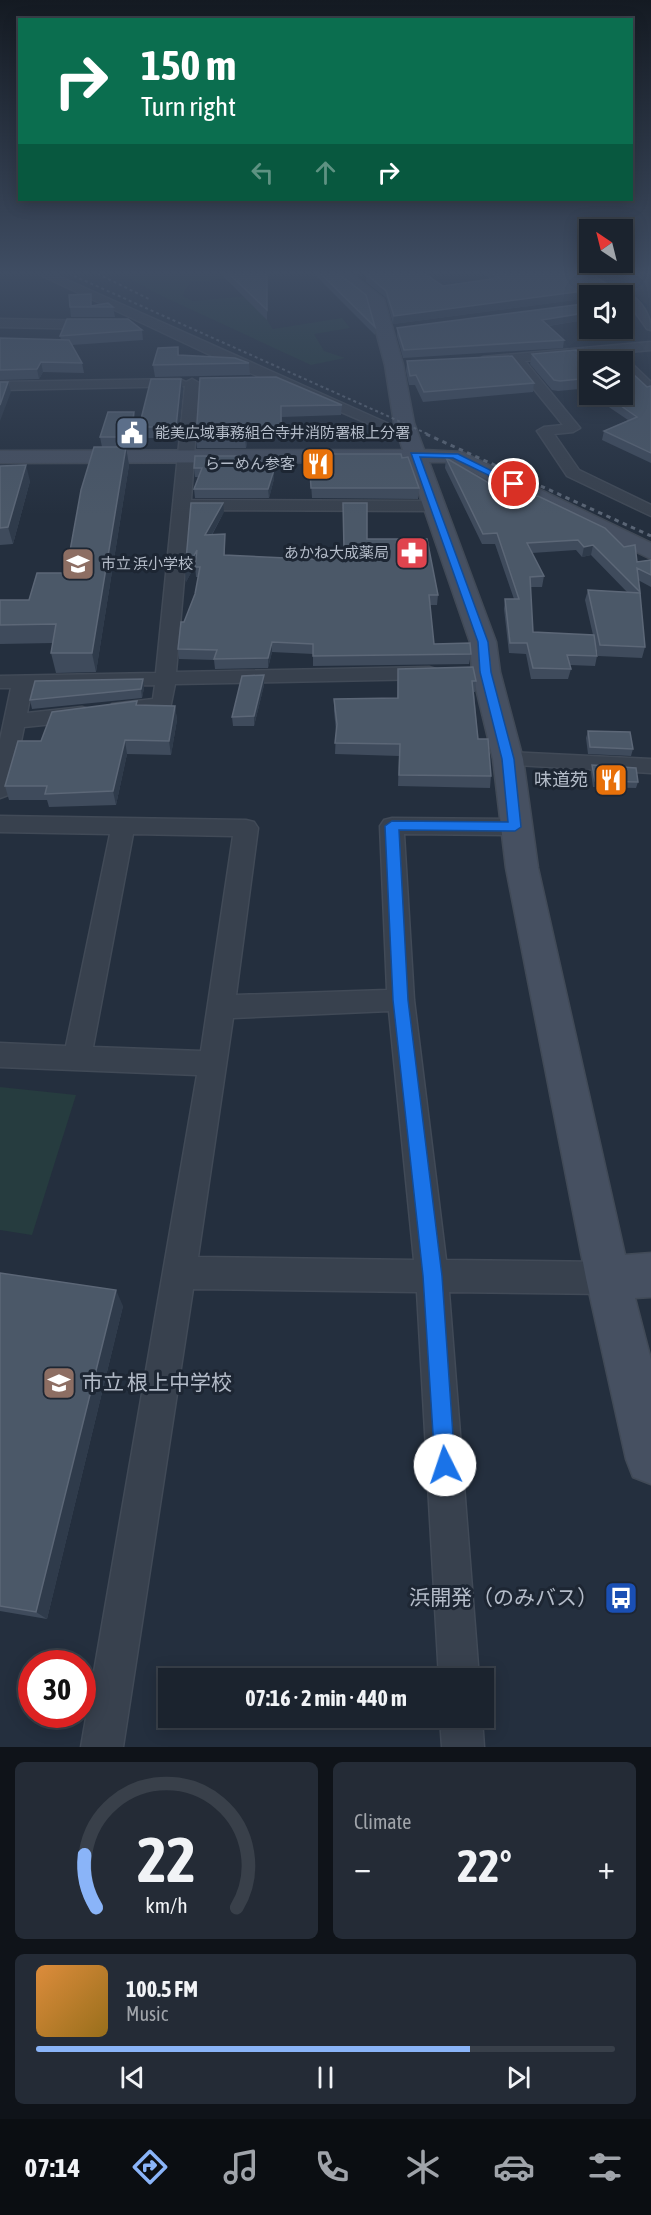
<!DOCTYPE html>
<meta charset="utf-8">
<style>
:root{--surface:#1b232e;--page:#242b36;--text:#f1f3f6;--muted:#a0a4aa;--line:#39404a;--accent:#8ab4f8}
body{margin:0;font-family:"Asap Condensed","Noto Sans JP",sans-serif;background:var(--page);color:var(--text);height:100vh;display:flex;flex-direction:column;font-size:22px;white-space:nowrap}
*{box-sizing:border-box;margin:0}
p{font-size:20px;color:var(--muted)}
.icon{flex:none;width:33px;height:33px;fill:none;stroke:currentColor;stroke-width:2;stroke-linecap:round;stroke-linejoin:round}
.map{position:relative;height:1747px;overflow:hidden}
.panel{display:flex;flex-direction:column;gap:15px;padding:15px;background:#0f1319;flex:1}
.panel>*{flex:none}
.top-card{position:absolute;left:18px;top:18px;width:615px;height:183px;border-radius:0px;box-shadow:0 3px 15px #0003,0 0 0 2px var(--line);background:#0b6e4f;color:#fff;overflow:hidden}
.needle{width:39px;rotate:325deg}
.controls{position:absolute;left:579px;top:219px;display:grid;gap:12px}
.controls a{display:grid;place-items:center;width:54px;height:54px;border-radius:0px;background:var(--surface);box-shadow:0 3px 15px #0003,0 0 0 2px var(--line);font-size:30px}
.speed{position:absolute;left:18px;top:1650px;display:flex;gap:12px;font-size:30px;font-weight:700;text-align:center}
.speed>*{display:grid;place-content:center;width:78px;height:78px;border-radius:50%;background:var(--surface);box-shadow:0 3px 15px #0003,0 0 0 2px var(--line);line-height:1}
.speed .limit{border:9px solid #d22;background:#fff;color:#111}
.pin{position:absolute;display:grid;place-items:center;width:51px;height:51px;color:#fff;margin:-26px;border:3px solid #fff;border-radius:50%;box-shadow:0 2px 6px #0007}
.me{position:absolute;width:66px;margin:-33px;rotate:356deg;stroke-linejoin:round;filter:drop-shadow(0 0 4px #0008)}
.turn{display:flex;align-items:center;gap:21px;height:126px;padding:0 24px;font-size:27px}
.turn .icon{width:78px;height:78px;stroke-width:2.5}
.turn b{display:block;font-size:42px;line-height:51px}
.lanes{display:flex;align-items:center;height:57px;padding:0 24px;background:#0003;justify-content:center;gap:30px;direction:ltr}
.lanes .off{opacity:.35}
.big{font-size:45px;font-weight:700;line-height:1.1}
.panel .card{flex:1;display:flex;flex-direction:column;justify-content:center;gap:9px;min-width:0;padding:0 21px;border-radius:9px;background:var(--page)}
.panel .dial{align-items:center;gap:0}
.dial svg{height:156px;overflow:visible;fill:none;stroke:var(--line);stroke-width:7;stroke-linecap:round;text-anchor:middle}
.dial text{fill:var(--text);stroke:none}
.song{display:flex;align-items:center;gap:18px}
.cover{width:72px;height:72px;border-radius:9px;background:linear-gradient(135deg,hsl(30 70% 55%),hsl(40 70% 35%))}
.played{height:6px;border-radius:3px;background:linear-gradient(90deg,var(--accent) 75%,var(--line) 75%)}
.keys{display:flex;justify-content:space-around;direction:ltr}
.heat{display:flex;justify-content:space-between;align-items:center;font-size:33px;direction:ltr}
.panel .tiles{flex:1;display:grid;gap:15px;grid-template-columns:1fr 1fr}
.card:last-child{grid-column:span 2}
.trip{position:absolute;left:158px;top:1668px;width:336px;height:60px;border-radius:0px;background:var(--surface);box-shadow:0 3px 15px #0003,0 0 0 2px var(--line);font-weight:700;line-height:60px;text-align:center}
.tab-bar{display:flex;height:96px;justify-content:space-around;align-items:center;background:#0b0e12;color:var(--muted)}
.tab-bar .icon{width:42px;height:42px}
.tab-bar .on{color:var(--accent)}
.tab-bar b{font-size:27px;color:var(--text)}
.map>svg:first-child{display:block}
</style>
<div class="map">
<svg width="651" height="1747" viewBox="0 0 651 1747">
<rect width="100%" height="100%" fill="#242f3e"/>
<!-- green -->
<path fill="#263c3f" d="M115,271h89l53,5 -67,6 -8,14 11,5 57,-5 23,33 69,-11 8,10 -36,6 10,17 21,7 -34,7 -147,-68z
M0,1087l76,8 -44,140 -32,-5z"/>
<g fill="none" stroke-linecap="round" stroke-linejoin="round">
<!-- stream -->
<path stroke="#17263c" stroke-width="4.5" d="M597,271l48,35"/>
<defs>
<path id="street" d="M32,271h15l369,165 -2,3h-10l-177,-76z
M618,293c18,-3 33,21 33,37l-4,-1 -12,-17 -13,-10v-6h-6z
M0,319l97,2 6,4 -6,4 -97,-2z
M651,342v8l-126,11 55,67 -7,4 -19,2 25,36 72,35v11l-84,-40 -30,-45 7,-4 19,-2 -51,-63 -29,3 -7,-4 7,-4z
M622,358l5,1 24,23v12l-5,-1 -24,-23v-8h-6z
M180,379l6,3 6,-3 7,4 -8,117 242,1 8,5 -8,5 -243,-1 -14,162 253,-5 7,2 3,4 -3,4 -7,2 -254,5 -5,25 -51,7 -7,-2 -3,-5 3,-5 41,-5 2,-14 -123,3 -5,25 55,-6 7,2 3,5 -3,5 -7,2 -58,6 -13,63 -3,5 -8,3v-58l11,-52h-11v-12l156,-3 29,-287 -185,4v-8z
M508,752l143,7v14l-151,-9 -3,-5 3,-5z
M0,816l246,4 8,2 4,6 -22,167 151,-5 -7,-164 4,-6 8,-2 123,1 8,2 4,6 -4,6 -8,2 -111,-1 10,166 32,260 162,2 11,5 5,11 -5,11 -11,5 -159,-2 30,386h-40l-22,-386 -224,-3 -70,458h-42l116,-672 -197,-8v-24l66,3 44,-212 -110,-2zM133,834l100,2 -32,215 -108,-4zM389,1011l25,249 -216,-3 35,-239z
M440,1718h42l2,29h-42z"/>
<path id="secondary" d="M330,271h18l36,28 19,66 11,58 10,27 38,2 189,91v16l-200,-97h-22l67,180 4,30 23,87 15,109 87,387 26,-2v44l-16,1 16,62v124l-18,-7 -7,-18 -40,-181 -80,-410 -13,-109 -21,-87 -2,-30 -62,-180 -408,1v-12l403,-1 -9,-27 -9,-58 -17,-64z"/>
</defs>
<!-- street casing -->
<use href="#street" stroke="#414a57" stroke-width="3"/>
<!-- secondary casing -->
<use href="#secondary" stroke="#414a57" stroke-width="3"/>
<!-- street -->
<use href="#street" fill="#38414e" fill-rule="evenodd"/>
<!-- secondary -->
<use href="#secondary" fill="#465061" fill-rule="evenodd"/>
<!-- rail-far1 -->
<path stroke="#5a6575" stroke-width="2" stroke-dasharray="3 3" stroke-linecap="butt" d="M63,271l367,164
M92,271l59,29"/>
<!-- rail -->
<path stroke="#5a6575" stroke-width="3" stroke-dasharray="4.5 4.5" stroke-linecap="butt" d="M426,434l225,102"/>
</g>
<!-- wall -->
<path fill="#3f4b5c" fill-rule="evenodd" d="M224,271h43v49l-43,-43z
M311,271h24l40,56v8z
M401,271h20l22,15 47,-7 -11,-8h108l34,22 12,11 -2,8 -9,1v-17h-32v2l-197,26 -7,-26 -20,-16v-8z
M70,307h43l2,10h-44z
M590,319l-41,7 15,14 -1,8 -160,10 -6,-22v-8z
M142,330l1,10 -71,5 10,18 2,10 -41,-1 -4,7 -39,1v-42l61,2 -1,-4z
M178,347l1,8 70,8 1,12 -95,2 -2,-12z
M532,354l58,8v26l-32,3 -6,-1 -22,-26z
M407,361l127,22 -1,9 -110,10 -8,-17h-6l-3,-14z
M200,378l142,27 -1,10 -59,2v20h-34l-2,11h-49l-1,-10z
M651,386v77l-49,-23 2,-9 24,-11 -34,-23v-3h28z
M183,389l-5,49h-37l-2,-11z
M134,412l2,11 -4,25h-6l3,17 -33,207 -40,1 -5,-20 2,-10 -53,1v-44h29l37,-27 36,-126 -2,-10z
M309,454l93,4 17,30 -1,11 -106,-1z
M446,458l47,33 39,6 105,65 14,-2v27l-13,-7 7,67 -3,11 -44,-2 -2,-10 1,10 -2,10 -25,-1 1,4 -3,10h-37l-5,-25 -17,-1 -5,-44 1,-10h9l-19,-55h-13l-37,-76zM576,550l6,7 9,-2 36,37 -39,-2 -3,10 8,35 -60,-3 -3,-45h12l2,-11 -12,-23z
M243,465v5l31,9 -5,19h-74l-1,-9 5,-12h-4l-1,-9z
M0,466l30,15 -17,63 -13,1z
M224,512l-12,23 13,-1v21l103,5v-10h15l24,-11 71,56 -1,10h-7l4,39 37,10 -2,10 -156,2v-12l-41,-2 -4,16 -53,1 -1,-9 -35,-1 -1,-10 6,-27 11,-28 3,-17h-2l-1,-12 -9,17 -1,-10z
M398,669l78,12 -1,11h-1l4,47 13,37 -1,12 -92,-2 1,-30 -64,-2 1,-23 -2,-20v-12l63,-1z
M264,675v10l-10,41h-21l-1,-9z
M143,679l1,9 -2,10 -110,11 -2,-9z
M137,701v4l38,1 2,14 -6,35 -44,-1 -11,51 -67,2 -2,-7h-38l-4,-14 36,-45z
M588,731l45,18 -2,7 -43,-2 -2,-16z
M592,765l46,17 -2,6 -43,-1 -2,-15z
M0,1273l123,33 -76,313 -47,-8z"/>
<!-- shaded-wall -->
<path fill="#2f3b4b" d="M591,290l-1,8 -197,26 1,-8z
M633,304l-2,8 -9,1v-7z
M590,312v7l-49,8 1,-7z
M41,362l2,10 -4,7 -2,-10z
M181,379l2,10 -5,49 -2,-11z
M8,382l3,10 -11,29v-16z
M134,412l2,11 -4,25 -2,-11z
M247,427l1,10 -2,11 -1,-10z
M126,447l3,18 -33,207 -4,-19z
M243,456v9l-2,14v-9z
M26,465l4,16 -17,63 -5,-17z
M274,470v9l-5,19 -1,-9z
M223,503l1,9 -18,33 -1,-10z
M593,545l-2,10 -9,2 2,-10z
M197,550l1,10 -12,22 -1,-10z
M272,642v10l-4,16v-10z
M264,675v10l-10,41v-10z
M143,679l1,9 -2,10 -1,-9z
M175,706l2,14 -6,35 -2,-14z
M125,740l2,14 -11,51 -3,-14z
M116,1290l7,16 -76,313 -11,-7z"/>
<!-- building -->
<path fill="#4b5868" stroke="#5c6777" stroke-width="1.5" d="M226,271h41v39z
M318,271h17l31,24 9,32z
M401,271h20l22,15 56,-8 -10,-7h98l34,22 12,11 -11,2v-10h-29l1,-4 -3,-2 -197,26 -8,-25 -20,-17z
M91,294v12l17,-3 5,4h-43l-1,-12z
M590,303v9l-48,8 22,20 -160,10 -7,-22z
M67,319h61l14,11 -82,6z
M0,338l69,2 13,23 -41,-1 -4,7 -37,1z
M178,347v8l57,3 14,5 -96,2 5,-17z
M576,350l14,12v16l-30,3 -6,-1 -22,-26z
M512,356l22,27 -110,9 -8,-17 -6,1 -3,-15z
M632,373l15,14 4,-1v67l-47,-22 33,-14 -33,-23h18v-17z
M276,377l66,28 -61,1v20l-34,1 -2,11h-49l4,-60z
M151,379h30l-5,48h-37z
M0,382h8l-8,23z
M108,412h26l-4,25h-30z
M94,447h32l-34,206h-41l5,-29 -56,1v-25h29l8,-27h29l15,-83z
M309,454h92l1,4 6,-1 11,31h-108z
M195,456h48l-2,14h33l-6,19h-74l8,-21h-8z
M446,458l43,25 4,8 28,-3 11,9 6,-1 67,32 19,19 11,-2 2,17 14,-2v15l-14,-7 3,24 -47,-47 -9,2 -6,-7 -51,3 17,33 -14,1 3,55 61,3 3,21 -30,-1 4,14 -38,-1 -6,-25h-17l-5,-44h14l-22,-66 -14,1z
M26,465l-18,62 -8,1v-62z
M191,503h32l-18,32 20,-1 -1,21 105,5 -1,-10h16l-1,-47h24v36h60l11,56h-9l5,49 36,-1 1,11 -158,2v-12l-41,-2 -4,16 -54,1 3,-9 -39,-1 3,-27h3l11,-28 5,-27h-5l2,-17 -12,22z
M588,590l52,3 5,54 -45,-2z
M473,667l3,14h-4l6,58h10l3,37 -92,-1 1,-31 -65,-1 2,-19 -3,-25 64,-1v-29z
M264,675l-10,41 -22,1 10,-41z
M143,679l-2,10 -111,11 5,-19z
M137,701l-1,4 39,1 -6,35 -44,-1 -12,51 -68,3 2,-8h-42l13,-45h23l11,-29z
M588,731l42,1 3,17 -43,-2z
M592,765l44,3 2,14 -43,-1z
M0,1273l116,17 -80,322 -36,-6z"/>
<!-- sky -->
<linearGradient id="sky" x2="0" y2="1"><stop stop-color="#141a22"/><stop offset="0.53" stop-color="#3f4d63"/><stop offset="1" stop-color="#3f4d63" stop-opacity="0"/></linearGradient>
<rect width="651" height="515" fill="url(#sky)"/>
<!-- route -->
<path fill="#1a73e8" stroke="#114b97" stroke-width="1.5" d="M411,453l47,1 60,30 -7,2 -58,-28 -33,-1 68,185 3,30 23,87 7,68 -6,4 -116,-1 9,170 34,276 13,189 -3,8 -7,3 -7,-3 -3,-8 -12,-189 -30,-276 -8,-174 7,-5 116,1 -6,-63 -22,-87 -2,-30z"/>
<!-- icons -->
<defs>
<symbol id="civic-square" viewBox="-11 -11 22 22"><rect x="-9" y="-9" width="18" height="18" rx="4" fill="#5c6f8a" stroke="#1d2633"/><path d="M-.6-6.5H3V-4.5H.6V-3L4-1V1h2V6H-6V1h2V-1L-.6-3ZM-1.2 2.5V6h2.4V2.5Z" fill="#fff"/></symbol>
<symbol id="restaurant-square" viewBox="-11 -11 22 22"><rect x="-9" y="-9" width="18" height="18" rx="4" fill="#e8710a" stroke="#1d2633"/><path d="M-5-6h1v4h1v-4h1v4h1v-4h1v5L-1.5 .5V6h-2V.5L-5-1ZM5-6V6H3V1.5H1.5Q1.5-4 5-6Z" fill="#fff"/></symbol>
<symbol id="pharmacy-square" viewBox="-11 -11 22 22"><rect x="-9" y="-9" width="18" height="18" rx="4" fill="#e0444e" stroke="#1d2633"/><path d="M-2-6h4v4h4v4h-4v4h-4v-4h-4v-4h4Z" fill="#fff"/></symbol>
<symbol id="school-square" viewBox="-11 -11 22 22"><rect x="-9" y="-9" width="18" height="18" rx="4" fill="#8d6e63" stroke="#1d2633"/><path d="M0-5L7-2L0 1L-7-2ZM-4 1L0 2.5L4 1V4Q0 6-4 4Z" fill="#fff"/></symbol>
<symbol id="bus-square" viewBox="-11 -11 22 22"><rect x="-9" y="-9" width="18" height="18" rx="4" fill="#1a4fb4" stroke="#1d2633"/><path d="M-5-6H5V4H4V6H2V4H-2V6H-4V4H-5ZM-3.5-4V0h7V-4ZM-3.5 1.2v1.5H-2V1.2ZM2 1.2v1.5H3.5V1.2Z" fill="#fff"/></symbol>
</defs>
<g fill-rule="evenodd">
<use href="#civic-square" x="113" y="414" width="38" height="38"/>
<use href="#restaurant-square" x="299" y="445" width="38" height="38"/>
<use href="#pharmacy-square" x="393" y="534" width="38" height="38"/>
<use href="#school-square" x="59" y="545" width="38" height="38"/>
<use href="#restaurant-square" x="592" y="761" width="38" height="38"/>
<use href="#school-square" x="40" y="1364" width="38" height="38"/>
<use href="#bus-square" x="602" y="1579" width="38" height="38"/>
</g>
<g text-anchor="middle" stroke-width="6" stroke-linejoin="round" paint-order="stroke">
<!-- far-poi labels -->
<g font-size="15" fill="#b4bcc9" stroke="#1d2633" text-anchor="start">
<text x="155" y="438">能美広域事務組合寺井消防署根上分署</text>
<text x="295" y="469" text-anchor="end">らーめん参客</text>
<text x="389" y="558" text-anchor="end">あかね大成薬局</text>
<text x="101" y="569">市立 浜小学校</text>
</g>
<!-- poi labels -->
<g font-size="18" fill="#b4bcc9" stroke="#1d2633" text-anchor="end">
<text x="588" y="786">味道苑</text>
</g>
<!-- near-poi labels -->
<g font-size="21" fill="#b4bcc9" stroke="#1d2633" text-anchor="start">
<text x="82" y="1390">市立 根上中学校</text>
<text x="598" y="1605" text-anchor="end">浜開発（のみバス）</text>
</g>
</g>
</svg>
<div class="controls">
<a><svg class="needle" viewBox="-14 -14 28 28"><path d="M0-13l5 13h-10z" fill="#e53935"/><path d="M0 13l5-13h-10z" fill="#a0a4aa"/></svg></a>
<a><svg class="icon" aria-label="sound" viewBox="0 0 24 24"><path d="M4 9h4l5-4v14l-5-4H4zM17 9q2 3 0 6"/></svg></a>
<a><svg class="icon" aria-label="layers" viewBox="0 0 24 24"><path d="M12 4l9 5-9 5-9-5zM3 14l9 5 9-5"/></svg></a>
</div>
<div class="speed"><div class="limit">30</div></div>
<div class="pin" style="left:514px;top:484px;background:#d93025"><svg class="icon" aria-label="arrive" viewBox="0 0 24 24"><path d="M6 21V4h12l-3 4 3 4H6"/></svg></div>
<svg class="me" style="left:445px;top:1465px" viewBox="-20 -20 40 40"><circle r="19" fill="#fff"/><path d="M0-13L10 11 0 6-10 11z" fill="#1a73e8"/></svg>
<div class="trip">07:16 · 2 min · 440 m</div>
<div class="top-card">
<div class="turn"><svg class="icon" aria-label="right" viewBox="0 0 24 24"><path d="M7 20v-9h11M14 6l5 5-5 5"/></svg><div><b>150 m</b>Turn right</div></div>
<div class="lanes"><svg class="icon off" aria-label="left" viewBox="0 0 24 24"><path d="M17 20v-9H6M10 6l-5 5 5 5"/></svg><svg class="icon off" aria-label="ahead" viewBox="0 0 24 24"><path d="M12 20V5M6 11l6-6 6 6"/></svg><svg class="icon" aria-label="right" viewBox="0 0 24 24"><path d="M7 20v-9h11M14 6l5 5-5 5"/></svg></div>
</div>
</div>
<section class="panel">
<div class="tiles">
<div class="card dial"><svg viewBox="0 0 100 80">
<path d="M14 69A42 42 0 1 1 86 69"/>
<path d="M14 69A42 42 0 0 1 8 42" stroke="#8ab4f8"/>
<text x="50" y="56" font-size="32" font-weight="700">22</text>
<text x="50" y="72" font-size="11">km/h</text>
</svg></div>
<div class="card"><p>Climate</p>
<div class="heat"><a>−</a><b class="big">22°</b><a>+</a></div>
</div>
<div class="card">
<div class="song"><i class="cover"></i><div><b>100.5 FM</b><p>Music</p></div></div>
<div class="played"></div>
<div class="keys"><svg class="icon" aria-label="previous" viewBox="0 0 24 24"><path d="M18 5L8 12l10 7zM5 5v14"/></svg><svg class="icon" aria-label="pause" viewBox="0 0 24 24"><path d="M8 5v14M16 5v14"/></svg><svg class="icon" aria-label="next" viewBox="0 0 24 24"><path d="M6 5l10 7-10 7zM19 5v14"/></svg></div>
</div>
</div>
</section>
<nav class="tab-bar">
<b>07:14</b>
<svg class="icon on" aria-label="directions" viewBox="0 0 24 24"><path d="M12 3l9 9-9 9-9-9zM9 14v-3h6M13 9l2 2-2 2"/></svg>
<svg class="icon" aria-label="music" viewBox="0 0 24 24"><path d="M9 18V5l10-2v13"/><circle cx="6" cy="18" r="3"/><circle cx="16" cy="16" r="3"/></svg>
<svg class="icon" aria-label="phone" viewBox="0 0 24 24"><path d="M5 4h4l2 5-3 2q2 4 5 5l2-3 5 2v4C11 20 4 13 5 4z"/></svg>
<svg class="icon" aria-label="climate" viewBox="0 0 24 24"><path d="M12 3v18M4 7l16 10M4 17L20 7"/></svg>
<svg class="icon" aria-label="car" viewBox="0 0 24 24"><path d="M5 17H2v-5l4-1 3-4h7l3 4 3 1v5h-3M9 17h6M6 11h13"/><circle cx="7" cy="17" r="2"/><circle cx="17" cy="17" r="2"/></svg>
<svg class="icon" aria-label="filters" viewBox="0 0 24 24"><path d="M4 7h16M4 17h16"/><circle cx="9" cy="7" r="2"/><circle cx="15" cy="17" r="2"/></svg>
</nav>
